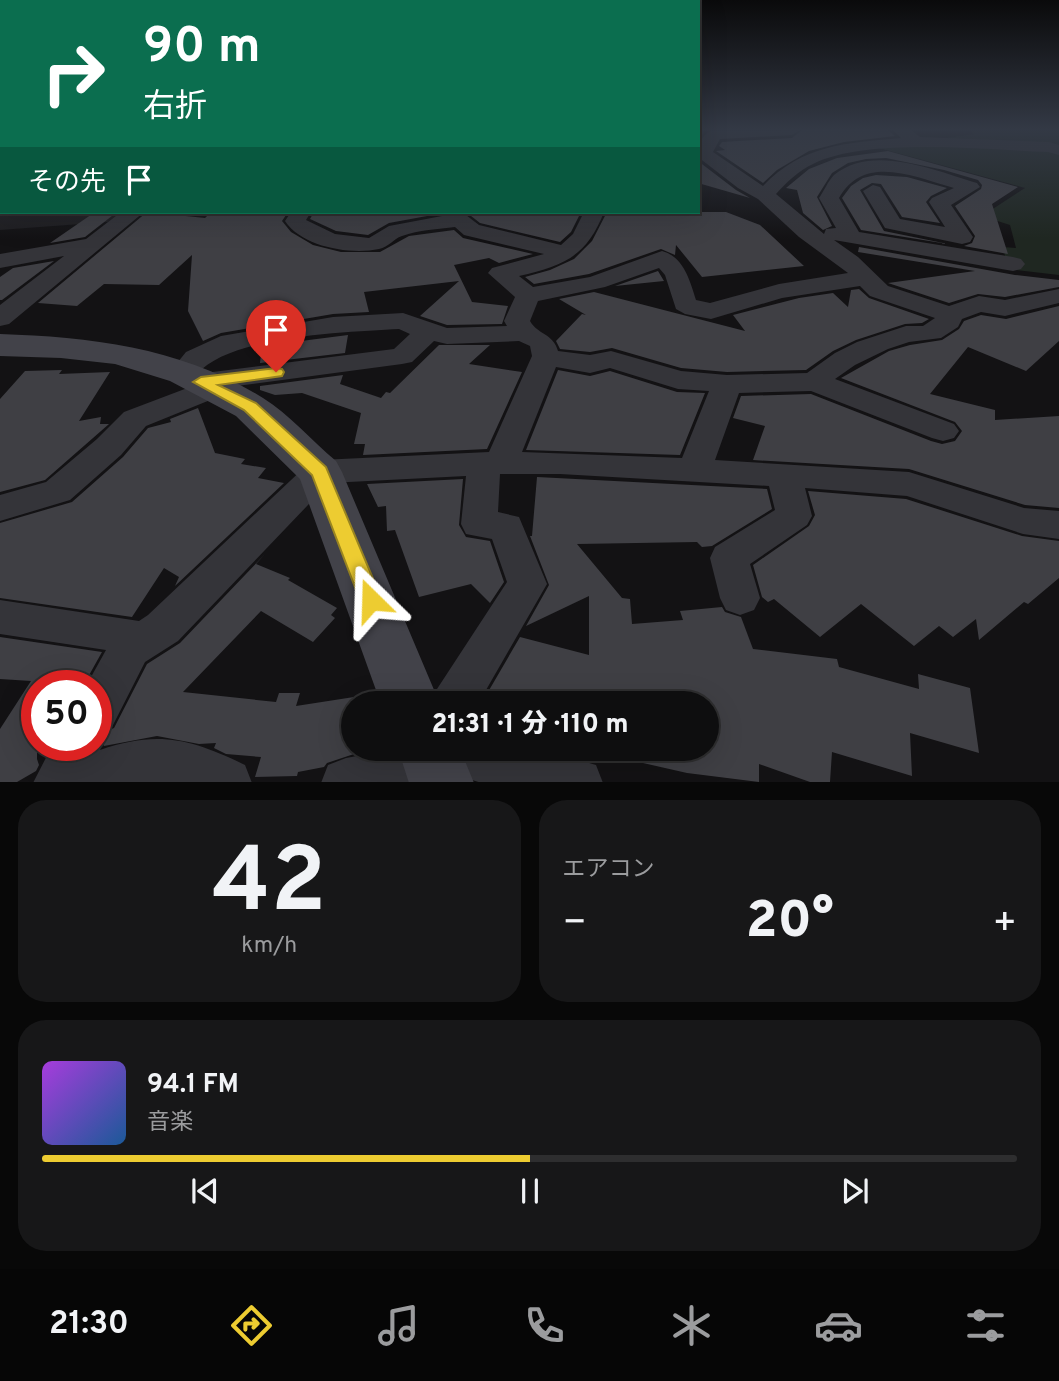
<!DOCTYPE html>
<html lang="ja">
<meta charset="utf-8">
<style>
:root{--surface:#0e0e0f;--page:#171718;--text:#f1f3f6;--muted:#9b9c9e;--line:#2e2e2f;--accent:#edcc31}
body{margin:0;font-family:Overpass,"Noto Sans JP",sans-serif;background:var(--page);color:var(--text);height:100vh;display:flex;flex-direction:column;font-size:26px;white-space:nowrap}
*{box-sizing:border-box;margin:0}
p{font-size:23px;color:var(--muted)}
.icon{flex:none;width:38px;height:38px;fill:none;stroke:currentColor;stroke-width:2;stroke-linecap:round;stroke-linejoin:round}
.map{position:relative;height:782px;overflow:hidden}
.sheet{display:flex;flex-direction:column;gap:18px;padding:18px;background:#080808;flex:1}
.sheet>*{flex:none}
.top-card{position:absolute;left:0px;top:0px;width:700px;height:214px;box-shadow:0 7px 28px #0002,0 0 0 2px var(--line);background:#0b6e4f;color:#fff;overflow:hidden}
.speed{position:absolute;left:21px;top:670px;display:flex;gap:14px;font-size:35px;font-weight:700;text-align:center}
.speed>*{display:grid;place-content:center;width:91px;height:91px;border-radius:50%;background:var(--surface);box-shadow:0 7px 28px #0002,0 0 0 2px var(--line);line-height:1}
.speed .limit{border:10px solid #d22;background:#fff;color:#111}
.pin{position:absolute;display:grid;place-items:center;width:60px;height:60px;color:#fff;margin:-72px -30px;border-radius:50% 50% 50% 0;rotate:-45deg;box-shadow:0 0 7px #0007}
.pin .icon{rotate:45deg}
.me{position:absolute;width:77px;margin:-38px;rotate:338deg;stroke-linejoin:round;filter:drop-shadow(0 0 5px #0008)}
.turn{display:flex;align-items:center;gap:24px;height:147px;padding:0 28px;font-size:32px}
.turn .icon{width:91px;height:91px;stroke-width:2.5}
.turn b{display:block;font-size:49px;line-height:60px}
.then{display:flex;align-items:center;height:66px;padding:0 28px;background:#0003;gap:14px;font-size:26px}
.big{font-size:52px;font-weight:800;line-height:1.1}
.sheet .tile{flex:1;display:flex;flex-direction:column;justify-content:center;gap:10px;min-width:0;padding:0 24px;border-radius:28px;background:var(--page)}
.sheet .dial{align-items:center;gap:0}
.dial b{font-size:91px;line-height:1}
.song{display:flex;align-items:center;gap:21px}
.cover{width:84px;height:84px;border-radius:10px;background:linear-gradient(135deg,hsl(280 70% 55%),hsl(210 70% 35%))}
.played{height:7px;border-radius:4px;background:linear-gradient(90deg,var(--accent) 50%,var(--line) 50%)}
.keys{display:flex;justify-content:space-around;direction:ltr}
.heat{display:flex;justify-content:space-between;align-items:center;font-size:38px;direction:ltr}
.sheet .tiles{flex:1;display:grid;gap:18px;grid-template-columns:1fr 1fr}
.tile:last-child{grid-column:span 2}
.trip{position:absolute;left:341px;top:691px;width:378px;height:70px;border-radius:35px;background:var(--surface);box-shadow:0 7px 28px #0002,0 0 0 2px var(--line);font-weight:800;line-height:70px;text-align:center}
.tabs{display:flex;height:112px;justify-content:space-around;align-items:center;background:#060606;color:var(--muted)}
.tabs .icon{width:49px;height:49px}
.tabs .active{color:var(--accent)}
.tabs b{font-size:32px;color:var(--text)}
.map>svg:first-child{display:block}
</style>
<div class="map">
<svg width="1059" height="783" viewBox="0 0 1059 783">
<rect width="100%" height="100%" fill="#131214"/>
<!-- built -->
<path fill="#1f1e21" d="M0,130l2,82h119l-13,10 -108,8z"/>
<!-- green -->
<path fill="#1f2721" d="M971,130h88v145l-51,-6 -5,-22 13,1 -6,-23 -28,-9 43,-28 -146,-40 95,-14z"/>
<!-- building -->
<path fill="#3f3f44" d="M802,130h86l7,6 -51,6 -35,9 -32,19 -14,13 -47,-32 9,-1 -6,-4 3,-4 70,-4z
M888,151l130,36 -26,17 16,50 -44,-8 8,-3 3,-7 -20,-30 26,-17 1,-4 -4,-5 -34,-10 -58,-12 -20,1 -18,4 -16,10 -15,24 15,29 -9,4 -20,-17 -6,-23 -11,-2 23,-19 28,-11z
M698,161l38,29 14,8 -52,-15z
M876,175l31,2 40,11 -16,8 -5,6 14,21 -38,-6 -21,-33 -9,-1 -12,7 24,41 64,13 -87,-14 -19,-32 9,-12 12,-8z
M95,212h22l-32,25 -35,6z
M147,212l58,6 6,-6h77l-6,9 9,11 22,13 28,7h39l29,-16 45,-6 9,8 70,16 -34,9 -10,-5 -35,7 18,37 36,4 -6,18 -55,1 -27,-9 39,-35 -95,11 5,20 -36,2 -112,19 -18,8 -15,-30 4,-56 -33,30 -55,-1 -27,22 -39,-3z
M314,212h123l1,2 -49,9 -21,12 -32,-4 -26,-12z
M466,212h115l-10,20 -11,10 -80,-19z
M607,212h119l34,13 44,41 -102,11 -26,-32 -1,10 -14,-6 -72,25 -55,10 -9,-7 25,-7 24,-11 18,-18z
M859,247l156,28 44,5v7l-54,10 -27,-3 -29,9 -61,-20 87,-12 -117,-19z
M54,261l-52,39h-2v-23l13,-9z
M658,271l6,10 -49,5z
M859,289l10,9 60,21 -7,4 -17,1 -49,16 -23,11 -27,19 -79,2 -46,-4 -69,-20 -22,4 -30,-3 -4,-8 26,-27 4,1 -27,-16 35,-7 151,39 -12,-16 66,-17 34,-5 15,14 3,-17z
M1059,306v35l-33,30 -58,-24 -38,47 65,16v10l64,-4v92l-34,-3 -116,-36 -156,-9 12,-34 -32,-8 8,-22 70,-2 120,47 11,3 13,-3 7,-10 -7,-9 -114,-44 48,-27 21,-6 32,-5 17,-11 5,-8 17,-6 25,4z
M348,335l-3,18 -85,10 2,-17z
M439,345h51l-21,19 53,8 -35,77 -124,6 2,-11h-11l7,-31 -59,-20 -27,2 -15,-5v-4l83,-11 -3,9 41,14 5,-6 4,1z
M62,370l-3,4 51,-2 -31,49 22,-4 -1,7h9l-64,56 -45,12v-93l25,-28z
M558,370l32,6 20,-5 67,21 28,1 -25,62 -154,-5z
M198,408l17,45 30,6 -4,5 25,4 -8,10 26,5 -109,103 4,-9 -15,-9 -32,49 -132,-19v-75l72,-21 51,-45 25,-29 23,-6 -1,-3z
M537,477l230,12 5,20 -60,37 -10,1 -5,-5 -120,2 45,54 8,1 2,25 51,-4 -3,-9 42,-4 3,5 16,5 12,32 84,10 2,8 80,22 -1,-15 52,14 9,65 -69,-20 2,43 -80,-24 -2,30h-20l-51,-18v18l-72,-9 -66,-15 1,-9h85v-45h-74l-46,-10 -2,10h-104l39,-67 69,18v-59l-63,30 23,-41 -19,-49h2z
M463,479l-4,46 7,12 24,4 14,41 -14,21 -19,-19 -52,13 -24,-67 -8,1 -1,-25 -8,1 -11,-23z
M808,491l98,8 116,37 37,5v37l-31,26 -4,-2 -45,38 -3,-21 -23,18 -14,-11 -25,20 -53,-42 -41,33 -46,-38 -6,3 -6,-5 -9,-32 56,-39 6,-11z
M265,554l-9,10 34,14 -2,2 49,28 -6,7 4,3 -22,24 -52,-31 -78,81 93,10 3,-9h21l-4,13 58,-9v57l-27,9 -3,4 -26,5 -1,4 -42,1 6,-20 -35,-3 -12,-6 2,-5 -17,1 -42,-8 -53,10 -4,-12 14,-6 33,-64 33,-21z
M0,637l102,15 -19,34 -46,-3v76l2,6 -3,6 -19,11h-17v-53l31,-48 -31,-2z"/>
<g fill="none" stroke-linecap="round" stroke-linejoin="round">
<!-- street -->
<path fill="#343439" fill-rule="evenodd" d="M800,130l-8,5 -72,4 -7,13 50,34c40,-42 84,-43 138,-48l-8,-8h18l9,7 129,5 10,3v10l-11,-3c-62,-2 -181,-15 -235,12 -15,7 -26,18 -37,30l48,40 2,-5 10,-1 -17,-30c5,-7 9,-17 15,-23 39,-32 102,-4 143,8l3,4 -29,18 22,32 -3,5 -8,2 -77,-16 -22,-37 10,-6 7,2 20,32 45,8 -16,-25 3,-4 22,-10c-39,-11 -90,-35 -115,10l20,34 154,25 8,2 4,5 -4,5 -8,2 -179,-31 24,17 30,29 61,20 30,-10 26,4 54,-11v14l-54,13 -24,-4 -19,7 -4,8 -17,11 -32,4 -21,7 -33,16 -20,14 119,45 5,7 -5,7 -11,3 -11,-3 -121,-47 -72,2 -24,67 194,12 115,36 35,3v28l-36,-5 -116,-38 -102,-8 7,28 -5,9 -57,39 10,34 -6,12 -14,5 -14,-5 -6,-12 -10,-40 5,-11 60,-37 -6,-24 -209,-12h-60l-2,38 21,5 28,67 -69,120h-48l7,-15 70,-107 -15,-43 -26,-5 -5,-10 5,-48 -137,7 -151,158 -33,21 -33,65 -15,6 5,13 -2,4c58,-20 91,-11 145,15l7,18h-219l19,-37h44v-60h-10l20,-36 -106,-16v-34l139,21 9,-6 160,-151 12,-4 169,-8 43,-96 -2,-10 -11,-5 -72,3 -13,-3 -22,21 -10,2 -173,23 -4,7 -79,32 -25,29 -51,45 -70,21v-26l46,-13 51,-43 27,-27 66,-25 -3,-6 -14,-2 -4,-6 17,-21 35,-16 112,-19 70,-4 44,15 60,-2 -3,-5 11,-24 -27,-24 4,-5 52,-14 -80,-19 -9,-8c-17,2 -36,3 -53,9 -9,3 -13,11 -23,13 -29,6 -77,-2 -94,-28l6,-9h20l-5,8 29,14 34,4 20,-12 53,-10 -2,-4h22l17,13 82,20 12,-11 11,-22h20c-17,44 -40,54 -85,64l14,11 57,-10 72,-26c22,6 28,30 34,49l14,3 69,-19 69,-11 -49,-36 -41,-38 -20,-11 -40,-31c0,-11 2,-21 13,-26zM659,268l6,7 11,34 9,5 26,5 71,-21 78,-12 10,10 65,22 -12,8h-17l-49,16 -22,11 -28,20 -80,2 -46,-4 -70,-20 -21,4 -32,-4c-5,-18 -20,-16 -28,-30l8,-20 67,-14zM399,329l11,5 -16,15 -197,25c33,-39 152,-42 202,-45zM556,367l34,6 20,-5 68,21 31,2 -27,67 -160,-6z
M121,212h23l-135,112 -9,2v-21l64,-49 -64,12v-14l86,-15z
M396,749h145l55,16 7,18h-121l-30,-9 -2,4 -11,5h-118l7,-18 18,-7z"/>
<!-- secondary -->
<path fill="#424249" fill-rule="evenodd" d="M0,334c92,3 183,14 263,64 26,16 49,43 73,63l6,11 98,232h-59l-81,-225 -64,-63 -66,-35 -55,-17 -54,-6 -61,-2z
M398,749h62l14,34h-65z"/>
</g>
<!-- sky -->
<linearGradient id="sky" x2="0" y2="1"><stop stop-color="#0a0a0b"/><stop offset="0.54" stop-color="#333945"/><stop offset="1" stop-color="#333945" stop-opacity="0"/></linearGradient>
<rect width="1059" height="239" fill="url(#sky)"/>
<!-- route -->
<path fill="#edcc31" stroke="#9a8520" stroke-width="2" d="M276,368l6,1 2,3 -2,4 -64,9 38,18 70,64 56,133 -4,7 -7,2 -8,-2 -3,-7 -48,-125 -68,-65 -51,-28 8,-5z"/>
</svg>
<div class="speed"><div class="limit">50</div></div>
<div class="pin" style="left:276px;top:372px;background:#d93025"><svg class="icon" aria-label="arrive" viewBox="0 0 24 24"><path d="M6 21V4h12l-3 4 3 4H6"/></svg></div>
<svg class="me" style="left:371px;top:600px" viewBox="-20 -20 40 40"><path d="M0-17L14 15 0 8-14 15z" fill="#edcc31" stroke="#fff" stroke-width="4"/></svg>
<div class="trip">21:31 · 1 分 · 110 m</div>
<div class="top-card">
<div class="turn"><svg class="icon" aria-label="right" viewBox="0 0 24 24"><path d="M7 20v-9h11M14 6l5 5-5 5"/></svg><div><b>90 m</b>右折</div></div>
<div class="then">その先<svg class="icon" aria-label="arrive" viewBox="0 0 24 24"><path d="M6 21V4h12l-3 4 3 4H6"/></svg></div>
</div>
</div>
<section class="sheet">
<div class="tiles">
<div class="tile dial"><b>42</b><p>km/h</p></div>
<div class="tile"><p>エアコン</p>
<div class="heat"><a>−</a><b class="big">20°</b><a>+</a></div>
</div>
<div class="tile">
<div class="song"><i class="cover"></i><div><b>94.1 FM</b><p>音楽</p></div></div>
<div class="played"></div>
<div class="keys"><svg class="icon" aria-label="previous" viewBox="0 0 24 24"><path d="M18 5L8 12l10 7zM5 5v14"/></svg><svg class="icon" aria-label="pause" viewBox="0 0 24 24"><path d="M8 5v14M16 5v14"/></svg><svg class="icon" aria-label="next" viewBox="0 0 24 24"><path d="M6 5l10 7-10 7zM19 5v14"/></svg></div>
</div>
</div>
</section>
<nav class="tabs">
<b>21:30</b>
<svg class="icon active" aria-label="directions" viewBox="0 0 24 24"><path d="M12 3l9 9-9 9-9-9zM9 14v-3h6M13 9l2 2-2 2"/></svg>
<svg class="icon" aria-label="music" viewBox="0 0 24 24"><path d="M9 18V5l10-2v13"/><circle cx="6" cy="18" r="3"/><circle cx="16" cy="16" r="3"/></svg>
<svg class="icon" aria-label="phone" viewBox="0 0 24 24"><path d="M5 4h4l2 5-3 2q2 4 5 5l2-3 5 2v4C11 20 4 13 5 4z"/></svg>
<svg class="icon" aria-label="climate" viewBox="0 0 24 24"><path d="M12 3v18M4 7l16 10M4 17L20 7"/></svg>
<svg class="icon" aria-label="car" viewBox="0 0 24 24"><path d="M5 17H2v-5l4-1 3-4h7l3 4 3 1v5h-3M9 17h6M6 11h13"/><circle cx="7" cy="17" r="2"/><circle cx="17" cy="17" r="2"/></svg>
<svg class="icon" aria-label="filters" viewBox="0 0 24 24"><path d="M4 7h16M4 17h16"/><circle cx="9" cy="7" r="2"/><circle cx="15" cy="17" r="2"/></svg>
</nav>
